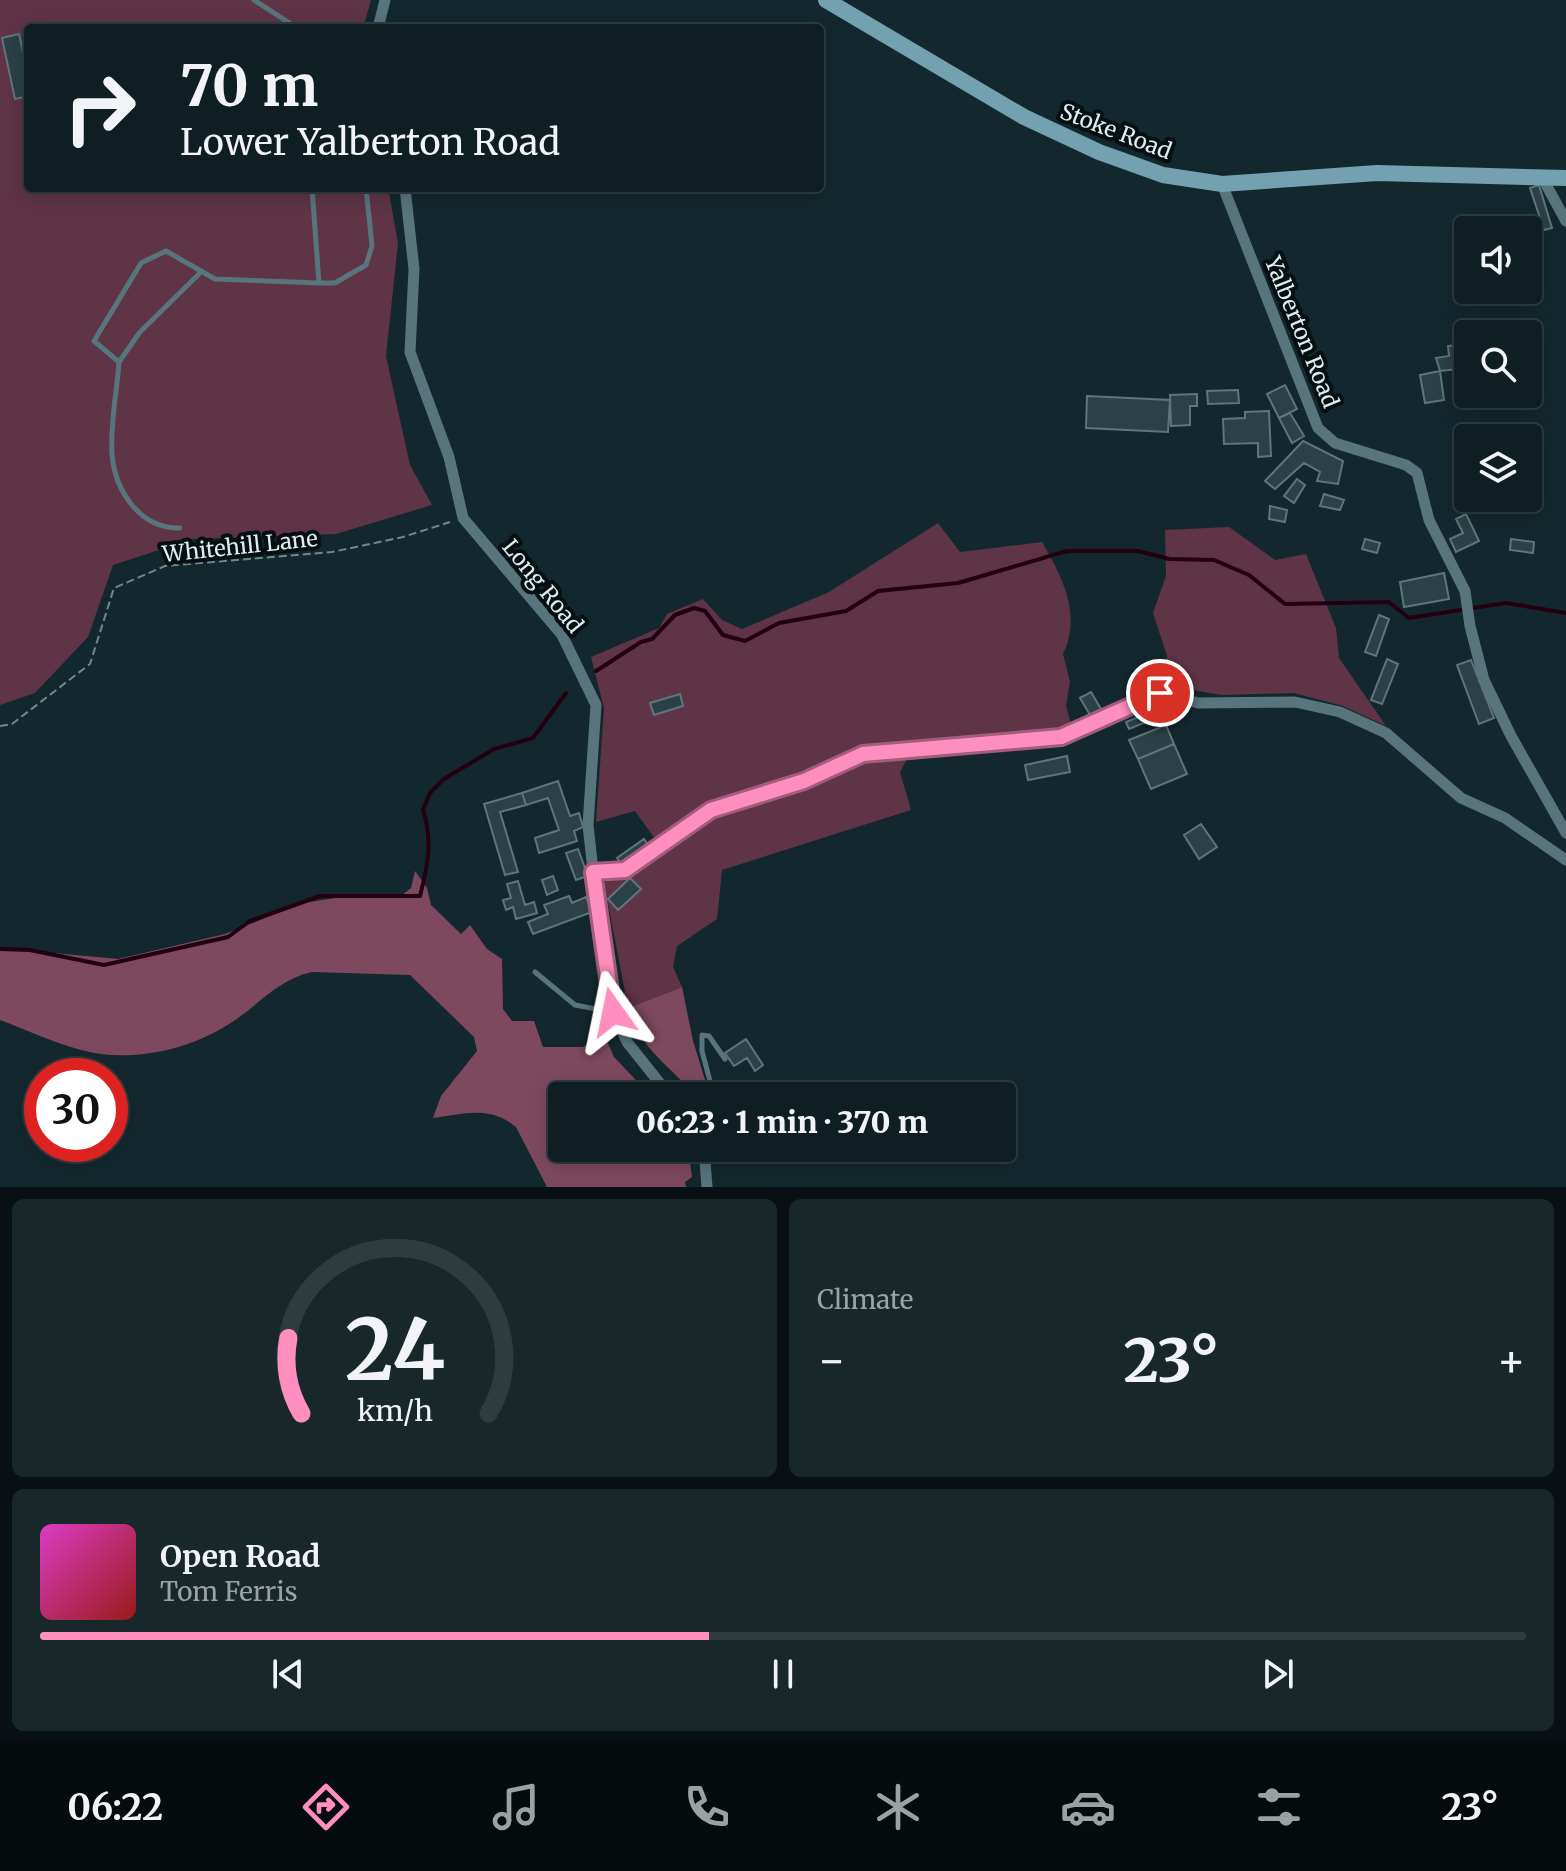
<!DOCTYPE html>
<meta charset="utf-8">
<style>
:root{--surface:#0e1e22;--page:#17272a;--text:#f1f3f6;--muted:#9ba2a5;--line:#2e3c40;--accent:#fd8ebe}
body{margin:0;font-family:Merriweather,serif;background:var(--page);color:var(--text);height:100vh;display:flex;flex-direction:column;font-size:30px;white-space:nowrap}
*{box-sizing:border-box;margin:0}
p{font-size:26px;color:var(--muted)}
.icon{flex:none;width:44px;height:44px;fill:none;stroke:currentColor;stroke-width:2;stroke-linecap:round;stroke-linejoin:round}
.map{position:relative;height:1187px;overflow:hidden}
.side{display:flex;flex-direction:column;gap:12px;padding:12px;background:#081013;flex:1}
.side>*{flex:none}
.top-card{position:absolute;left:24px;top:24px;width:800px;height:168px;border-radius:8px;box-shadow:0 4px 20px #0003,0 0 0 2px var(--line);background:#0e1e22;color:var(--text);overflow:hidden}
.controls{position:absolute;left:1454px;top:216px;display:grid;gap:16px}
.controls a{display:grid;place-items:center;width:88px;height:88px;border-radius:8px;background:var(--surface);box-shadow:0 4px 20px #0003,0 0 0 2px var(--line);font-size:40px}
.speed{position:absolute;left:24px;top:1058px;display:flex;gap:16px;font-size:40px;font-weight:700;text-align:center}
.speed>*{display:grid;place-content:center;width:104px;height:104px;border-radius:50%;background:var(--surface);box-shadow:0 4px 20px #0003,0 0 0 2px var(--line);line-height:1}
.speed .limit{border:12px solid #d22;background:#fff;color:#111}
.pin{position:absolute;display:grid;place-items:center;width:68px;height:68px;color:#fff;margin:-34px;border:4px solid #fff;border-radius:50%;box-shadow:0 2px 8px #0007}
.me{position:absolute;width:88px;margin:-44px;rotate:348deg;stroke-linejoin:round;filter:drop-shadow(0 0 6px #0008)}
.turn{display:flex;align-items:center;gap:28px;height:168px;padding:0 24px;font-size:36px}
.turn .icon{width:104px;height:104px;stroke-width:2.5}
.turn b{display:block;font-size:56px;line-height:68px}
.big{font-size:60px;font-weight:800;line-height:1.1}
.side .card{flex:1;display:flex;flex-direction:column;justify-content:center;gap:12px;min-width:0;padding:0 28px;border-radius:12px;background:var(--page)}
.side .dial{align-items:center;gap:0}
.dial svg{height:208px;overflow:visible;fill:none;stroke:var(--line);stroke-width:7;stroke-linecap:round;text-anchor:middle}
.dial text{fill:var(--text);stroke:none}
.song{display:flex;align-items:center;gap:24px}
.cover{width:96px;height:96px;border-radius:12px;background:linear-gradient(135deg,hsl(310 70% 55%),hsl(0 70% 35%))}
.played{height:8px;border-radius:4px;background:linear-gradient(90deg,var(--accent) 45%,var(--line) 45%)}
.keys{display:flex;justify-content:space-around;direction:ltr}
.heat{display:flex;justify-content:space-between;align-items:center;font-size:44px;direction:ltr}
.side .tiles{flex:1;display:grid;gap:12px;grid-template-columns:1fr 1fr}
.card:last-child{grid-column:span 2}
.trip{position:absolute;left:548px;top:1082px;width:468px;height:80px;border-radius:8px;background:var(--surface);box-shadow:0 4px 20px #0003,0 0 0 2px var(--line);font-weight:800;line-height:80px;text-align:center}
.dock{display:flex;height:128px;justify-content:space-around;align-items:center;background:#060c0e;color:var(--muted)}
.dock .icon{width:56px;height:56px}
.dock .on{color:var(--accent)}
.dock b{font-size:36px;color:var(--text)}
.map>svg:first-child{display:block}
</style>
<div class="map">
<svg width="1566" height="1187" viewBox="0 0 1566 1187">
<rect width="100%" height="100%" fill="#13282e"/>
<!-- green -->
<path fill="#5e3446" d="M0,0h371l-8,28h-335v160h360l10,55 -12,113 24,109 22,40 -96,29 -143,5 -80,26 -25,72 -53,56 -35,12z
M938,523l22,29 82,-10c20,34 40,73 21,112l7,28 -4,24 5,18 -17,7 -191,15 -64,29 -90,26 -54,38 -20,-28 -39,11 8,-114 -13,-51 68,-29 8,-14 36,-15 19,21 20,9 87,-37z
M1229,527l46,33 31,-6 30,74 3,30 47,68 -43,-20 -49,-13 -72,2 -54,-9 -1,-30 -14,-43 13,-37 -1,-46z
M907,759l-7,13 11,38 -189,60 -5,49 -40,27 -4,21 9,20 -54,21 -24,-126 33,-10 78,-53 95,-30 55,-26z"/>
<!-- forest -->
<path fill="#7e495f" d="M415,871l12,17 4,17 30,29 9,-9 17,24 15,10 1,50 9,12h22l9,26h39l23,-10 9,20 37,39h-89v52h126l4,29 -7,5 1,5h-139l-31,-60c-26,-22 -53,-13 -83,-9l8,-22 36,-45 -3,-14 -64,-62 -98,-3c-37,8 -56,37 -88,55 -39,24 -98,36 -143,23 -27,-7 -54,-20 -81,-30v-72l118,11 107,-25 78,-31 39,-6 56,1 13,-10z
M682,987l11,54 17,55h-14c-25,-29 -58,-49 -68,-88z"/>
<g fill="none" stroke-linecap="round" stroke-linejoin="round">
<!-- stream -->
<path stroke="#22000f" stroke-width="4" d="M596,671l45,-29 11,-3 23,-24 19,-7 11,3 18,24 22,6 34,-18 67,-12 32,-20 80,-8 109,-32h71l31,8 45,1 35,15 36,29 104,-2 20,16 97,-15 60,10
M0,949l30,1 74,15 124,-28 22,-16 70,-25h100c8,-31 13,-56 3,-86l7,-17 14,-14 50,-30 39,-11 33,-45"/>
</g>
<!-- building -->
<path fill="#2b4047" stroke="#5e757c" stroke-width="2" d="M19,34l9,42v20l-13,3 -13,-61z
M1539,185l13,43 -8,2 -14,-42z
M1468,343v25l-28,3 -4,-13 13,-2 -1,-10z
M1440,371l4,29 -19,3 -5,-28z
M1285,385l12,24 -18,9 -12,-24z
M1238,390l1,13 -31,1 -1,-13z
M1197,394v12h-7v19l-19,1 -1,-31z
M1087,396l83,4 -2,32 -82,-4z
M1269,411l2,45 -13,1v-14l-34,1 -1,-25 22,-1v-6z
M1290,413l14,23 -12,7 -13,-25z
M1303,441l40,20 -5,23 -21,-3 3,-9 -16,-9 -29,26 -10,-8z
M1297,479l8,6 -11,18 -10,-7z
M1324,494l20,6 -4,10 -20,-4z
M1270,506l17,4 -2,12 -16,-3z
M1466,514l13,27 -23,11 -6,-13 13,-6 -7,-14z
M1365,539l15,4 -3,10 -15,-4z
M1511,539l23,3 -1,11 -23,-3z
M1444,573l5,26 -45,8 -4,-25z
M1379,615l10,4 -13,37 -11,-4z
M1387,659l11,5 -16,40 -11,-4z
M1471,660l23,58 -15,6 -22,-59z
M1091,692l10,17 -11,6 -10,-17z
M680,694l3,12 -29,9 -4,-12z
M1148,713l3,7 -22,9 -3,-7z
M1166,725l8,19 -36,15 -9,-19z
M1174,744l13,30 -36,15 -13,-30z
M1067,756l3,16 -42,8 -3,-15z
M558,781l12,35 9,-3 4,14 -9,4 3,10 -38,12 -4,-15 24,-8 -11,-32 -22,7 -4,-12z
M522,793l4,12 -26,7 18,60 -13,3 -21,-71z
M1201,824l16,23 -18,12 -15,-24z
M644,839l5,7 -27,19 -5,-7z
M578,849l10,27 -12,4 -10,-27z
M553,876l5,14 -11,5 -5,-15z
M630,878l11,11 -23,21 -10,-11z
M518,881l7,24 9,-3 3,11 -21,6 -3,-12 -7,3 -3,-10 8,-2 -4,-14z
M569,896l3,7 14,-6 6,15 -59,22 -5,-12 20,-8 -4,-9z
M746,1039l17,26 -8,6 -8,-13 -13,8 -9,-13z"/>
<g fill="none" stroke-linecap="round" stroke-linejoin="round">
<!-- path -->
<path stroke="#76878c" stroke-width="2" stroke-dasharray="8 4" stroke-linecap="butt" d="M0,726l12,-2 78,-60 24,-76 51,-22 167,-14 71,-15 47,-15"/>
<!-- lane -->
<path stroke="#58747d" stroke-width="5" d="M254,0l43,28
M319,283h16l31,-18 6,-19 -6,-58
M119,362l21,-30 62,-61
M180,528c-39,1 -65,-36 -68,-74 -2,-29 5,-63 7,-92l-25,-21 47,-78 25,-12 49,28 104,4 -7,-95
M535,972l40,33 37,7
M714,1096l-12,-45v-16l7,1 16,23"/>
<!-- street -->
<path stroke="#58747d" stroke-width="11" d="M378,28l7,-28
M1543,179l23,42
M1222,184l96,244 17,15 71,22 11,8 12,47 36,71 5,35 14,54 27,56 55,97
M405,188l9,81 -4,83 39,105 14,61 99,117 34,70 -8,120 16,145 9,42 14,30 43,54
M593,872l32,-2 86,-60 93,-29 59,-27 198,-17 99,-44 38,10 97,-1 45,10 46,21 75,65 44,20 61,42
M704,1148l3,39"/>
<!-- secondary -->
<path stroke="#74a1b0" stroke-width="16" d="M826,0l198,117 75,35 64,23 59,9 155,-11 189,5"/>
</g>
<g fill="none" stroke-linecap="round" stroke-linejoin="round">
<defs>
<path id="route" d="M613,1012l-20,-140 32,-2 86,-60 93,-29 59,-27 198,-17 99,-44"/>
</defs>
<!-- route casing -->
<use href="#route" stroke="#a45c7c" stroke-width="20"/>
<!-- route -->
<use href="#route" stroke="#fd8ebe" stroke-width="14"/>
</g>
<g text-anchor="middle" stroke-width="8" stroke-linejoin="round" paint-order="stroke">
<!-- street labels -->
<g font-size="22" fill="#dfecf0" stroke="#070f12">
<text transform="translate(1116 131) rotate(21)" y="8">Stoke Road</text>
<text transform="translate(1302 332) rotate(68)" y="8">Yalberton Road</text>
<text transform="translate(240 546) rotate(-6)" y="8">Whitehill Lane</text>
<text transform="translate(543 586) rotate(51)" y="8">Long Road</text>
</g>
</g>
</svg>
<div class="controls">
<a><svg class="icon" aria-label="sound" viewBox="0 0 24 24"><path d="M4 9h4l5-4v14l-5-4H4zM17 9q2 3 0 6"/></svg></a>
<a><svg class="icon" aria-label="search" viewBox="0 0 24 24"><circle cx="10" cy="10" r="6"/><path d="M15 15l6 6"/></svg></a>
<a><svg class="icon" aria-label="layers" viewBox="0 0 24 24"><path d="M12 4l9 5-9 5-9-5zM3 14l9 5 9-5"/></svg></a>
</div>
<div class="speed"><div class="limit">30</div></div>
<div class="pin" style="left:1160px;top:693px;background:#d93025"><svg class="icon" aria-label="arrive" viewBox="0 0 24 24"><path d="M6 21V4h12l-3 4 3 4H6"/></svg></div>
<svg class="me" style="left:613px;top:1012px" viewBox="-20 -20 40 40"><path d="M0-17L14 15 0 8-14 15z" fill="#fd8ebe" stroke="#fff" stroke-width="4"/></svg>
<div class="trip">06:23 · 1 min · 370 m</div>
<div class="top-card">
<div class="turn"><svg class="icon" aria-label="right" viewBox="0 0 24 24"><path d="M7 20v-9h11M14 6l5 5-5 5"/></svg><div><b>70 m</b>Lower Yalberton Road</div></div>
</div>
</div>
<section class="side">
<div class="tiles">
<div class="card dial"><svg viewBox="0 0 100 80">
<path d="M14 69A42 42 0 1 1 86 69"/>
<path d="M14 69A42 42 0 0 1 9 40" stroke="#fd8ebe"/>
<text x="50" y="56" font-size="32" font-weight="700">24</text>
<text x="50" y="72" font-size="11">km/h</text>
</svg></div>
<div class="card"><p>Climate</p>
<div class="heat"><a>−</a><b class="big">23°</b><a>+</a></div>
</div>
<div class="card">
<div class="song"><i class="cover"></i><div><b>Open Road</b><p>Tom Ferris</p></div></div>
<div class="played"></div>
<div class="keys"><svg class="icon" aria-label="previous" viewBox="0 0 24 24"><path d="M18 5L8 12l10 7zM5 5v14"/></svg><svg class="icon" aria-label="pause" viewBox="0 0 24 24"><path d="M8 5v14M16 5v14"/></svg><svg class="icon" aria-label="next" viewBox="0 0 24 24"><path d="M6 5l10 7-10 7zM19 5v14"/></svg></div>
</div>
</div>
</section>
<nav class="dock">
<b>06:22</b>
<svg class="icon on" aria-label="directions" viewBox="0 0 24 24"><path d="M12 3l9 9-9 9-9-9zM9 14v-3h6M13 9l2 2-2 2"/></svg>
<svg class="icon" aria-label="music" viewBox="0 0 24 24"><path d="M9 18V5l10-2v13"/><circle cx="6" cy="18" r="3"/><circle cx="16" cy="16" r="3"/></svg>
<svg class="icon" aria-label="phone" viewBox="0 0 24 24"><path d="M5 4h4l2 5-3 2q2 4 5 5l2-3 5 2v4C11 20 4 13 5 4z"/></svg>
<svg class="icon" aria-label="climate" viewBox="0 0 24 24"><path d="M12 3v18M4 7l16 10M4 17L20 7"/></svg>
<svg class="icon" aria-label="car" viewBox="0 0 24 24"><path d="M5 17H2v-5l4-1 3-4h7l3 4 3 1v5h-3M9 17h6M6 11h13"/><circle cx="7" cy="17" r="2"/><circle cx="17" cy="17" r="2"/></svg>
<svg class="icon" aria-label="filters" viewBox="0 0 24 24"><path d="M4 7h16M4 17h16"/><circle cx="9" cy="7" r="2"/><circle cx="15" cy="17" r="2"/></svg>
<b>23°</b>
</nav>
